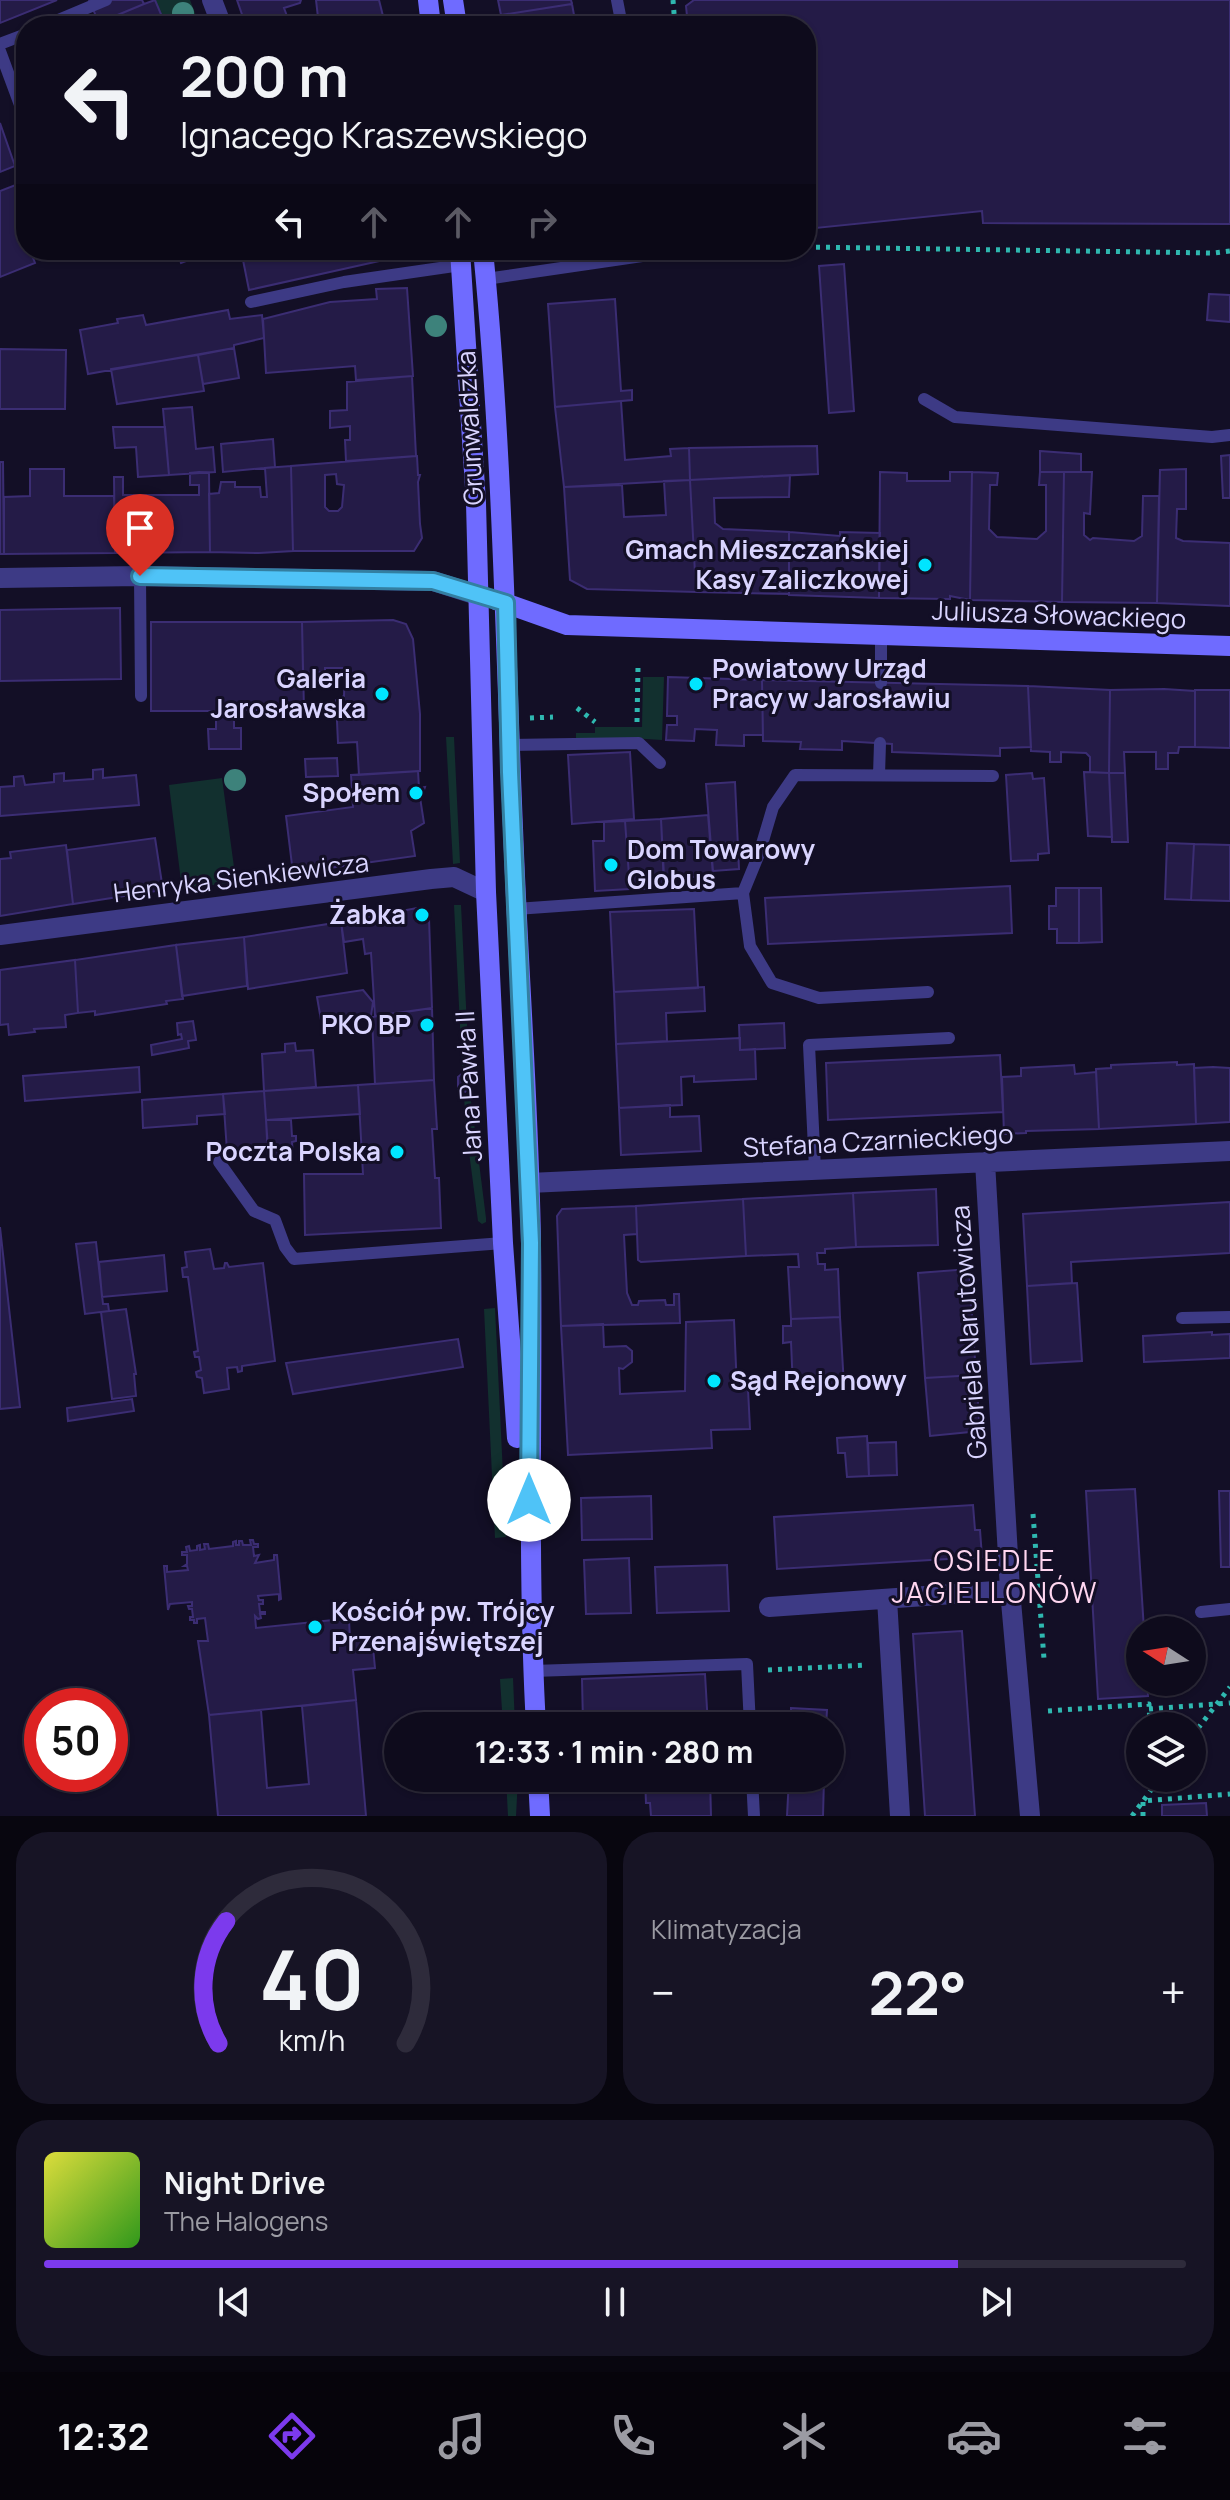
<!DOCTYPE html>
<html lang="pl">
<meta charset="utf-8">
<style>
:root{--surface:#0e0b1c;--page:#171425;--text:#f1f3f6;--muted:#9b9ba3;--line:#2e2b3b;--accent:#7c3aed}
body{margin:0;font-family:Manrope,sans-serif;background:var(--page);color:var(--text);height:100vh;display:flex;flex-direction:column;font-size:30px;white-space:nowrap}
*{box-sizing:border-box;margin:0}
p{font-size:26px;color:var(--muted)}
.icon{flex:none;width:44px;height:44px;fill:none;stroke:currentColor;stroke-width:2;stroke-linecap:round;stroke-linejoin:round}
.map{position:relative;height:1816px;overflow:hidden}
.details{display:flex;flex-direction:column;gap:16px;padding:16px;background:#08060f;flex:1}
.details>*{flex:none}
.hud{position:absolute;left:16px;top:16px;width:800px;height:244px;border-radius:32px;box-shadow:0 2px 6px #0004,0 0 0 2px var(--line);background:#0e0b1c;color:var(--text);overflow:hidden}
.needle{width:52px;rotate:282deg}
.fabs{position:absolute;left:1126px;top:1616px;display:grid;gap:16px}
.fabs a{display:grid;place-items:center;width:80px;height:80px;border-radius:50%;background:var(--surface);box-shadow:0 2px 6px #0004,0 0 0 2px var(--line);font-size:40px}
.speed{position:absolute;left:24px;top:1688px;display:flex;gap:16px;font-size:40px;font-weight:700;text-align:center}
.speed>*{display:grid;place-content:center;width:104px;height:104px;border-radius:50%;background:var(--surface);box-shadow:0 2px 6px #0004,0 0 0 2px var(--line);line-height:1}
.speed .limit{border:12px solid #d22;background:#fff;color:#111}
.pin{position:absolute;display:grid;place-items:center;width:68px;height:68px;color:#fff;margin:-82px -34px;border-radius:50% 50% 50% 0;rotate:-45deg;box-shadow:0 0 8px #0007}
.pin .icon{rotate:45deg}
.me{position:absolute;width:88px;margin:-44px;rotate:0deg;stroke-linejoin:round;filter:drop-shadow(0 0 6px #0008)}
.turn{display:flex;align-items:center;gap:28px;height:168px;padding:0 32px;font-size:36px}
.turn .icon{width:104px;height:104px;stroke-width:2.5}
.turn b{display:block;font-size:56px;line-height:68px}
.lanes{display:flex;align-items:center;height:76px;padding:0 32px;background:#0003;justify-content:center;gap:40px;direction:ltr}
.lanes .off{opacity:.35}
.big{font-size:60px;font-weight:700;line-height:1.1}
.details .card{flex:1;display:flex;flex-direction:column;justify-content:center;gap:12px;min-width:0;padding:0 28px;border-radius:32px;background:var(--page)}
.details .dial{align-items:center;gap:0}
.dial svg{height:208px;overflow:visible;fill:none;stroke:var(--line);stroke-width:7;stroke-linecap:round;text-anchor:middle}
.dial text{fill:var(--text);stroke:none}
.song{display:flex;align-items:center;gap:24px}
.cover{width:96px;height:96px;border-radius:12px;background:linear-gradient(135deg,hsl(60 70% 55%),hsl(110 70% 35%))}
.played{height:8px;border-radius:4px;background:linear-gradient(90deg,var(--accent) 80%,var(--line) 80%)}
.keys{display:flex;justify-content:space-around;direction:ltr}
.heat{display:flex;justify-content:space-between;align-items:center;font-size:44px;direction:ltr}
.details .tiles{flex:1;display:grid;gap:16px;grid-template-columns:1fr 1fr}
.card:last-child{grid-column:span 2}
.trip{position:absolute;left:384px;top:1712px;width:460px;height:80px;border-radius:40px;background:var(--surface);box-shadow:0 2px 6px #0004,0 0 0 2px var(--line);font-weight:700;line-height:80px;text-align:center}
.dock{display:flex;height:128px;justify-content:space-around;align-items:center;background:#06040b;color:var(--muted)}
.dock .icon{width:56px;height:56px}
.dock .active{color:var(--accent)}
.dock b{font-size:36px;color:var(--text)}
.map>svg:first-child{display:block}
</style>
<div class="map">
<svg width="1230" height="1816" viewBox="0 0 1230 1816">
<rect width="100%" height="100%" fill="#130f26"/>
<!-- green -->
<path fill="#12302f" d="M155,0h35l10,26h-34z
M643,677h21l-2,63 -32,-2h-54v-5h19v-6h47z
M446,737h8l6,126 -7,1z
M222,778l14,104 -54,7 -13,-104z
M454,905h7l8,161h-7z
M464,1096h6l2,11 14,111v4l-4,2 -4,-3 -12,-92z
M495,1308l11,229 -11,1 -11,-229z
M513,1678l2,48h-12l-3,-47z
M506,1778h12l-2,38h-8z"/>
<!-- building -->
<path fill="#241b47" stroke="#3b2d73" stroke-width="2" fill-rule="evenodd" d="M0,0h57l-57,23z
M89,0h53l2,4 -45,19z
M155,0l11,26h-75l53,-22z
M237,0h64l-1,3 -16,5 3,8h4l5,10h-50z
M316,0h63l4,16 -44,10h-20z
M498,0h73l1,4 -71,11z
M694,0h536v224l-247,-1 -1,-12 -176,18v-203h-118l-2,-20z
M572,4l4,22h-74l-1,-11z
M383,16l1,10h-45z
M0,123l15,43 -15,6z
M26,181v69h4l5,13 -35,14v-86z
M177,250h39l-35,13z
M265,250h117l2,10 -135,30 -6,-30 23,-5z
M844,264l10,147 -25,2 -10,-147z
M407,288l6,88 -57,4 -1,-14 -89,7 -3,-54 67,-17 47,-3 -1,-10z
M1209,294l21,1v27l-23,-2z
M615,299l6,92 11,-1v10l-77,7 -7,-103z
M228,310l2,9 32,-4 2,23 -30,7v3l-146,26 -8,-44 38,-7 -1,-4 26,-4 3,10z
M234,348l5,30 -36,6 -5,-29z
M0,349l66,1 -1,59h-65z
M198,355l6,36 -87,13 -6,-35z
M412,376l4,80 -70,5 -1,-21h5v-14l-20,2v-17l17,-1v-28z
M621,401l4,59 46,-4 -1,-7 19,-1 1,32 -126,7 -9,-80z
M192,407l4,42 17,-2 2,25 -46,3 -6,-66z
M113,427h52l4,48 -31,2 -2,-30 -21,1z
M273,439l2,28 -52,5 -2,-28z
M817,446l1,28 -128,6 -1,-32z
M1040,451l41,3v18h-41z
M1230,455v43h-7l-2,-42z
M417,456l1,19h2l-2,7 2,42 2,14 -8,13h-121l-2,-85zM336,474l1,10 7,1 -2,22 -4,4h-9l-4,-4v-32z
M0,462h3l1,92h-4z
M291,466l2,85 -34,2 -49,-1 -1,-58 10,-1 2,-11h14v5h25l1,10h6l-2,-29z
M30,469h34v27h50l1,57 -111,1v-57l26,-1z
M1186,469v40h-9l-1,29 7,3 47,2v63l-73,-3 3,-133z
M199,472l10,1 1,79 -95,1 -1,-76h9v18h76v-10h-9v-12z
M880,472l27,1v8h43v-9h22l-2,128 -20,-4v3l-71,-1z
M972,472l26,1 -1,12h-7l-1,44 8,8 40,2 9,-8v-46h-7l1,-13h24l-2,130 -92,-2z
M1064,472h28l-2,42 -6,-1v22l6,5 3,-2 41,3 8,-5 1,-40h16l-2,107 -95,-1z
M790,475l-1,22 -75,1 1,25 8,6 66,3v62l-93,-2 -6,-112z
M690,480l6,112 -109,-3 -17,-9 -6,-93 58,-2 2,32 42,-2 -2,-34z
M789,532l51,4v-4l40,1 -1,65 -90,-3z
M120,608l1,71 -121,2v-71z
M393,620l13,4 7,15 7,75v57l-61,4 -2,-33 -19,1 -2,-43 8,-4 1,-28h-20v4l-22,1 -1,-51z
M151,622h151l2,88h-70v18h7v21h-32l-1,-20h8v-18h-65z
M668,677l94,3 1,55h-19v11l-28,-1 1,-15 -22,-1 -1,12 -28,-1 1,-15h10v-9h-10z
M762,680l266,6 3,61 -31,1v8l-108,-4v-8l-50,-3v9l-42,-1 1,-7 -38,-1z
M1028,686l82,4 -1,83 -19,-1v-15l-4,-4 -25,-1v10h-11v-10l-19,-1z
M1164,689l31,2v56h-16l-1,6h-10v16h-12v-17h-32l1,21h-16l1,-83z
M1195,690h35v58l-35,-1z
M630,752l4,67 -62,5 -4,-69z
M337,758l1,18 -32,1 -1,-18z
M103,769v9l33,-3 3,30 -139,11v-29l14,-1v-9l9,-1 2,9 29,-3v-8l10,-1v8l29,-2v-9z
M418,771l1,17 6,-1 -1,3 -5,1 5,32 -13,8 4,25 -122,17 -7,-57 67,-9 -2,-32z
M1084,772l25,1 3,64 -24,-1z
M1032,773l1,6 11,-1 5,75 -11,1v6l-27,1 -5,-86z
M1109,773h16l3,69h-16z
M735,782l4,87 -26,2 -7,-87z
M708,815l5,60 -29,3v-3l-20,1 -3,-57z
M661,819l3,69 -34,1 -5,-68z
M625,821l5,68 -35,2 -2,-50h11v-19z
M155,838l8,52 -90,14 -6,-54z
M1167,843l27,1 -3,56 -26,-1z
M1194,844l36,1v56l-39,-1z
M66,845l7,59 -73,12v-57l11,-1 -1,-6z
M1010,886l2,47 -244,11 -3,-46z
M1056,888h23v55h-22v-14h-8v-23h7z
M1079,888h22l1,54 -23,1z
M417,908l8,4 4,6 3,90 -57,8 -4,-63 -6,1 -2,-15 -19,3 -3,-20z
M694,909l4,79 -84,4 -4,-80z
M341,922l6,51 -99,16 -4,-52z
M244,937l3,49 -65,10 -6,-51z
M176,945l7,54 -17,2 1,3 -72,11v-4l-17,2 -3,-53z
M75,960l3,53 -13,2 1,12 -32,2 1,3 -26,3 -1,-11 -8,1v-55z
M704,987l1,24 -39,2 1,28 -51,3 -2,-52z
M363,990l10,12 -2,14 -49,10 -5,-29z
M432,1008l2,72 -59,4 -3,-67z
M193,1021l3,19 -8,1 1,7 -37,7 -1,-10 31,-6 -1,-5 -3,1 -1,-12z
M784,1023l1,25 -45,2 -1,-25z
M740,1038v12l15,-1 1,30 -62,3v-6l-13,1 1,28 -63,3 -3,-64z
M295,1043l1,8 17,-1 3,37 -52,4 -2,-37 23,-2v-8z
M1000,1055l3,57 -175,8 -2,-57z
M1177,1062v3l17,-1 2,60 -97,5 -3,-60 15,-1v-3z
M1074,1065l1,9 21,-2 3,57 -73,2v2l-22,1 -2,-57 19,-1v-8z
M139,1067l1,25 -115,9 -2,-25z
M1213,1067l17,1v54l-34,2 -2,-56z
M463,1073l6,4 1,12 -5,3 -7,-3v-12z
M434,1080l3,49h-5l3,49h4l2,50 -136,7 -1,-61h59l-5,-89z
M358,1085l2,29 -94,6 -2,-29z
M264,1091l4,57 -41,3 -4,-57z
M223,1094l2,20 -28,2v8l-54,4 -1,-28z
M670,1105v12l29,-1 2,35 -80,4 -2,-47z
M266,1120h25l1,16h4v5l-4,1 1,14 -25,1z
M936,1189l2,56 -82,2 -3,-54z
M853,1193l3,54 -31,2v4h-8l1,11h7v6l13,-1 2,48 -49,2 -3,-52h11l-1,-13 -52,2 -3,-57z
M743,1199l3,57 -105,6 -3,-2 -2,-54z
M1230,1202v51l-159,9 1,21 -45,3 -4,-72z
M636,1206l1,28 -13,1 3,58 5,12h6l1,-4 26,-1 1,5h8v-11h5l1,29 -119,3 -4,-110 5,-7z
M0,1227l20,180 -20,2z
M96,1242l7,62h5l1,7 -24,3 -9,-70z
M210,1249l4,20 10,-1 1,-5h2l2,4 34,-4 12,98 -33,5v5l-4,1 -1,-5 -10,1 2,21 -25,4 -2,-15 -5,-1 -1,-5 5,-2 -2,-13h-4l-1,-5 4,-1 -10,-74h-5l-1,-9 5,-1 -2,-15z
M164,1255l3,36 -65,6 -3,-35z
M969,1269l7,106 -51,3 -7,-105z
M1077,1283l5,78 -51,3 -4,-78z
M126,1309l10,65h-2l2,22 -24,3 -11,-87z
M840,1317l4,69 -51,2 -2,-46 -8,1v-17h8v-7z
M734,1320l3,69h11l2,40 -39,1 1,18 -144,7 -7,-129 42,-2 1,23 22,-1 6,5v11l-9,7 -4,-1 1,26 65,-3 1,-69z
M1212,1332v3l18,-1v24l-86,4 -1,-26z
M458,1339l5,28 -170,27 -7,-31z
M976,1375l4,56 -50,5 -5,-58z
M132,1399l2,12 -66,10 -1,-13z
M867,1436l2,40 -22,1 -2,-24h-7l-1,-15z
M896,1442l1,33 -28,1 -1,-33z
M1135,1489l9,141h-4v52h7l1,14 -50,3 -12,-208z
M1219,1491h11v76h-9z
M651,1496l1,43 -70,1 -1,-42z
M973,1505l2,25h5l2,27 -205,12 -3,-52z
M250,1540h3l1,4h4v3h-5l1,9 5,-1 -4,8 19,-3v-5h3l4,44 -2,1v-6l-21,2 1,4h4v4h-4l1,8h5v2h-5l1,4 -3,1 -3,-3 1,12 87,-9 6,1 1,19 22,-2 3,31 -22,2 3,30 -147,15 -11,-74h10l-3,-23 -8,1v4h-3v-3h-4v-3h3l-1,-8h-3l-1,-3h4v-4l-22,2 -2,6 -4,-44h3v6l21,-2 -1,-4h-3l3,-2v-9h-5v-3h5l-1,-5 3,-1 1,5 7,-1v-4l3,-1v5l5,-1 -1,-5h4l1,5 24,-3v-4l3,-1v4h3v-4h3l1,4h8z
M629,1558l2,55 -45,1 -2,-54z
M727,1565l2,46 -72,2 -2,-46z
M962,1631l13,185h-50l-12,-182z
M705,1674l3,52h-61v-5l-64,2 -1,-44z
M356,1700l10,116h-148l-9,-101 52,-5 6,78 42,-4 -7,-78z
M791,1708l36,2 -1,16h-35z
M457,1778h23v4l-23,1z
M645,1778h65l1,38h-60l-1,-13h-4z
M789,1778h35l-1,38h-36z
M1206,1803l1,13h-45v-11z"/>
<g fill="none" stroke-linecap="round" stroke-linejoin="round">
<!-- path -->
<path stroke="#2fb8b0" stroke-width="5" stroke-dasharray="4 6" stroke-linecap="butt" d="M673,0l2,26
M806,247l408,6 16,-2
M699,252l46,-2
M668,254l31,-1
M577,708l18,14
M530,718l23,-1
M637,722l1,-55
M1033,1514l11,145
M768,1670l98,-5
M1149,1709l81,-6
M1048,1711l101,-7 1,22
M1192,1736l38,-49
M1132,1816l28,-38
M1143,1816v-15l87,-7"/>
<!-- service -->
<path stroke="#3d3a85" stroke-width="12" d="M617,0l5,26
M44,26l62,-26
M0,44l26,-10
M0,51l20,54 6,-2
M486,279l163,-24v-5
M251,302l93,-20 117,-17
M924,399l31,18 257,20 18,-2
M140,576l1,120
M881,635v48
M509,745l130,-2 21,20
M879,775l1,-32
M743,893l7,53 22,37 47,15 109,-6
M516,909l227,-16 16,-39 14,-47 22,-32 198,1
M219,1162l35,49 21,9 10,27 9,12 209,-16
M815,1169l-6,-124 140,-7
M1182,1318l48,-1
M1201,1612l29,-3
M533,1671l214,-7 3,62
M752,1778l2,38"/>
<!-- minor -->
<path stroke="#3d3a85" stroke-width="20" d="M212,0l10,26
M0,935l431,-56 23,-2 32,15
M985,1162l25,428 20,226
M529,1183l701,-32
M887,1599l13,217
M769,1607l241,-17"/>
<!-- tertiary -->
<path stroke="#3d3a85" stroke-width="20" d="M0,578l140,-2 293,5 44,14"/>
<!-- secondary -->
<path stroke="#6f6bff" stroke-width="20" d="M428,0l3,26
M453,0l4,26
M460,250l16,253 10,389 17,351 14,195
M483,250c19,192 22,385 30,578 5,138 16,277 18,416 2,161 -4,321 5,482
M496,600l71,25 663,21
M538,1778l2,38"/>
</g>
<!-- trees -->
<g fill="#3d827b">
<circle cx="183" cy="13" r="11"/>
<circle cx="436" cy="326" r="11"/>
<circle cx="235" cy="780" r="11"/>
</g>
<g fill="none" stroke-linecap="round" stroke-linejoin="round">
<defs>
<path id="route" d="M140,576l293,5 73,22 4,169 21,471 -2,257"/>
</defs>
<!-- route casing -->
<use href="#route" stroke="#337fa1" stroke-width="20"/>
<!-- route -->
<use href="#route" stroke="#4fc3f7" stroke-width="14"/>
</g>
<!-- markers -->
<g fill="#00e5ff" stroke="#130f26" stroke-width="3">
<circle cx="925" cy="565" r="8"/>
<circle cx="696" cy="684" r="8"/>
<circle cx="382" cy="694" r="8"/>
<circle cx="416" cy="793" r="8"/>
<circle cx="611" cy="865" r="8"/>
<circle cx="422" cy="915" r="8"/>
<circle cx="427" cy="1025" r="8"/>
<circle cx="397" cy="1152" r="8"/>
<circle cx="714" cy="1381" r="8"/>
<circle cx="315" cy="1627" r="8"/>
</g>
<g text-anchor="middle" stroke-width="6" stroke-linejoin="round" paint-order="stroke">
<!-- street labels -->
<g font-size="26" fill="#d9d4ff" stroke="#130f26">
<text transform="translate(470 428) rotate(-93)" y="9">Grunwaldzka</text>
<text transform="translate(1059 615) rotate(2)" y="9">Juliusza Słowackiego</text>
<text transform="translate(241 878) rotate(-7)" y="9">Henryka Sienkiewicza</text>
<text transform="translate(469 1086) rotate(-93)" y="9">Jana Pawła II</text>
<text transform="translate(878 1141) rotate(-3)" y="9">Stefana Czarnieckiego</text>
<text transform="translate(969 1332) rotate(-94)" y="9">Gabriela Narutowicza</text>
</g>
<!-- poi labels -->
<g font-size="26" font-weight="bold" fill="#d9d4ff" stroke="#130f26" text-anchor="end">
<text x="909" y="559">Gmach Mieszczańskiej<tspan x="909" dy="30">Kasy Zaliczkowej</tspan></text>
<text x="712" y="678" text-anchor="start">Powiatowy Urząd<tspan x="712" dy="30">Pracy w Jarosławiu</tspan></text>
<text x="366" y="688">Galeria<tspan x="366" dy="30">Jarosławska</tspan></text>
<text x="400" y="802">Społem</text>
<text x="627" y="859" text-anchor="start">Dom Towarowy<tspan x="627" dy="30">Globus</tspan></text>
<text x="406" y="924">Żabka</text>
<text x="411" y="1034">PKO BP</text>
<text x="381" y="1161">Poczta Polska</text>
<text x="730" y="1390" text-anchor="start">Sąd Rejonowy</text>
<text x="331" y="1621" text-anchor="start">Kościół pw. Trójcy<tspan x="331" dy="30">Przenajświętszej</tspan></text>
</g>
<!-- neighbourhood labels -->
<g font-size="28" letter-spacing="2" fill="#ffd6f0" stroke="#130f26">
<text x="995" y="1571">OSIEDLE<tspan x="995" dy="32">JAGIELLONÓW</tspan></text>
</g>
</g>
</svg>
<div class="fabs">
<a><svg class="needle" viewBox="-14 -14 28 28"><path d="M0-13l5 13h-10z" fill="#e53935"/><path d="M0 13l5-13h-10z" fill="#9b9ba3"/></svg></a>
<a><svg class="icon" aria-label="layers" viewBox="0 0 24 24"><path d="M12 4l9 5-9 5-9-5zM3 14l9 5 9-5"/></svg></a>
</div>
<div class="speed"><div class="limit">50</div></div>
<div class="pin" style="left:140px;top:576px;background:#d93025"><svg class="icon" aria-label="arrive" viewBox="0 0 24 24"><path d="M6 21V4h12l-3 4 3 4H6"/></svg></div>
<svg class="me" style="left:529px;top:1500px" viewBox="-20 -20 40 40"><circle r="19" fill="#fff"/><path d="M0-13L10 11 0 6-10 11z" fill="#4fc3f7"/></svg>
<div class="trip">12:33 · 1 min · 280 m</div>
<div class="hud">
<div class="turn"><svg class="icon" aria-label="left" viewBox="0 0 24 24"><path d="M17 20v-9H6M10 6l-5 5 5 5"/></svg><div><b>200 m</b>Ignacego Kraszewskiego</div></div>
<div class="lanes"><svg class="icon" aria-label="left" viewBox="0 0 24 24"><path d="M17 20v-9H6M10 6l-5 5 5 5"/></svg><svg class="icon off" aria-label="ahead" viewBox="0 0 24 24"><path d="M12 20V5M6 11l6-6 6 6"/></svg><svg class="icon off" aria-label="ahead" viewBox="0 0 24 24"><path d="M12 20V5M6 11l6-6 6 6"/></svg><svg class="icon off" aria-label="right" viewBox="0 0 24 24"><path d="M7 20v-9h11M14 6l5 5-5 5"/></svg></div>
</div>
</div>
<section class="details">
<div class="tiles">
<div class="card dial"><svg viewBox="0 0 100 80">
<path d="M14 69A42 42 0 1 1 86 69"/>
<path d="M14 69A42 42 0 0 1 17 22" stroke="#7c3aed"/>
<text x="50" y="56" font-size="32" font-weight="700">40</text>
<text x="50" y="72" font-size="11">km/h</text>
</svg></div>
<div class="card"><p>Klimatyzacja</p>
<div class="heat"><a>−</a><b class="big">22°</b><a>+</a></div>
</div>
<div class="card">
<div class="song"><i class="cover"></i><div><b>Night Drive</b><p>The Halogens</p></div></div>
<div class="played"></div>
<div class="keys"><svg class="icon" aria-label="previous" viewBox="0 0 24 24"><path d="M18 5L8 12l10 7zM5 5v14"/></svg><svg class="icon" aria-label="pause" viewBox="0 0 24 24"><path d="M8 5v14M16 5v14"/></svg><svg class="icon" aria-label="next" viewBox="0 0 24 24"><path d="M6 5l10 7-10 7zM19 5v14"/></svg></div>
</div>
</div>
</section>
<nav class="dock">
<b>12:32</b>
<svg class="icon active" aria-label="directions" viewBox="0 0 24 24"><path d="M12 3l9 9-9 9-9-9zM9 14v-3h6M13 9l2 2-2 2"/></svg>
<svg class="icon" aria-label="music" viewBox="0 0 24 24"><path d="M9 18V5l10-2v13"/><circle cx="6" cy="18" r="3"/><circle cx="16" cy="16" r="3"/></svg>
<svg class="icon" aria-label="phone" viewBox="0 0 24 24"><path d="M5 4h4l2 5-3 2q2 4 5 5l2-3 5 2v4C11 20 4 13 5 4z"/></svg>
<svg class="icon" aria-label="climate" viewBox="0 0 24 24"><path d="M12 3v18M4 7l16 10M4 17L20 7"/></svg>
<svg class="icon" aria-label="car" viewBox="0 0 24 24"><path d="M5 17H2v-5l4-1 3-4h7l3 4 3 1v5h-3M9 17h6M6 11h13"/><circle cx="7" cy="17" r="2"/><circle cx="17" cy="17" r="2"/></svg>
<svg class="icon" aria-label="filters" viewBox="0 0 24 24"><path d="M4 7h16M4 17h16"/><circle cx="9" cy="7" r="2"/><circle cx="15" cy="17" r="2"/></svg>
</nav>
